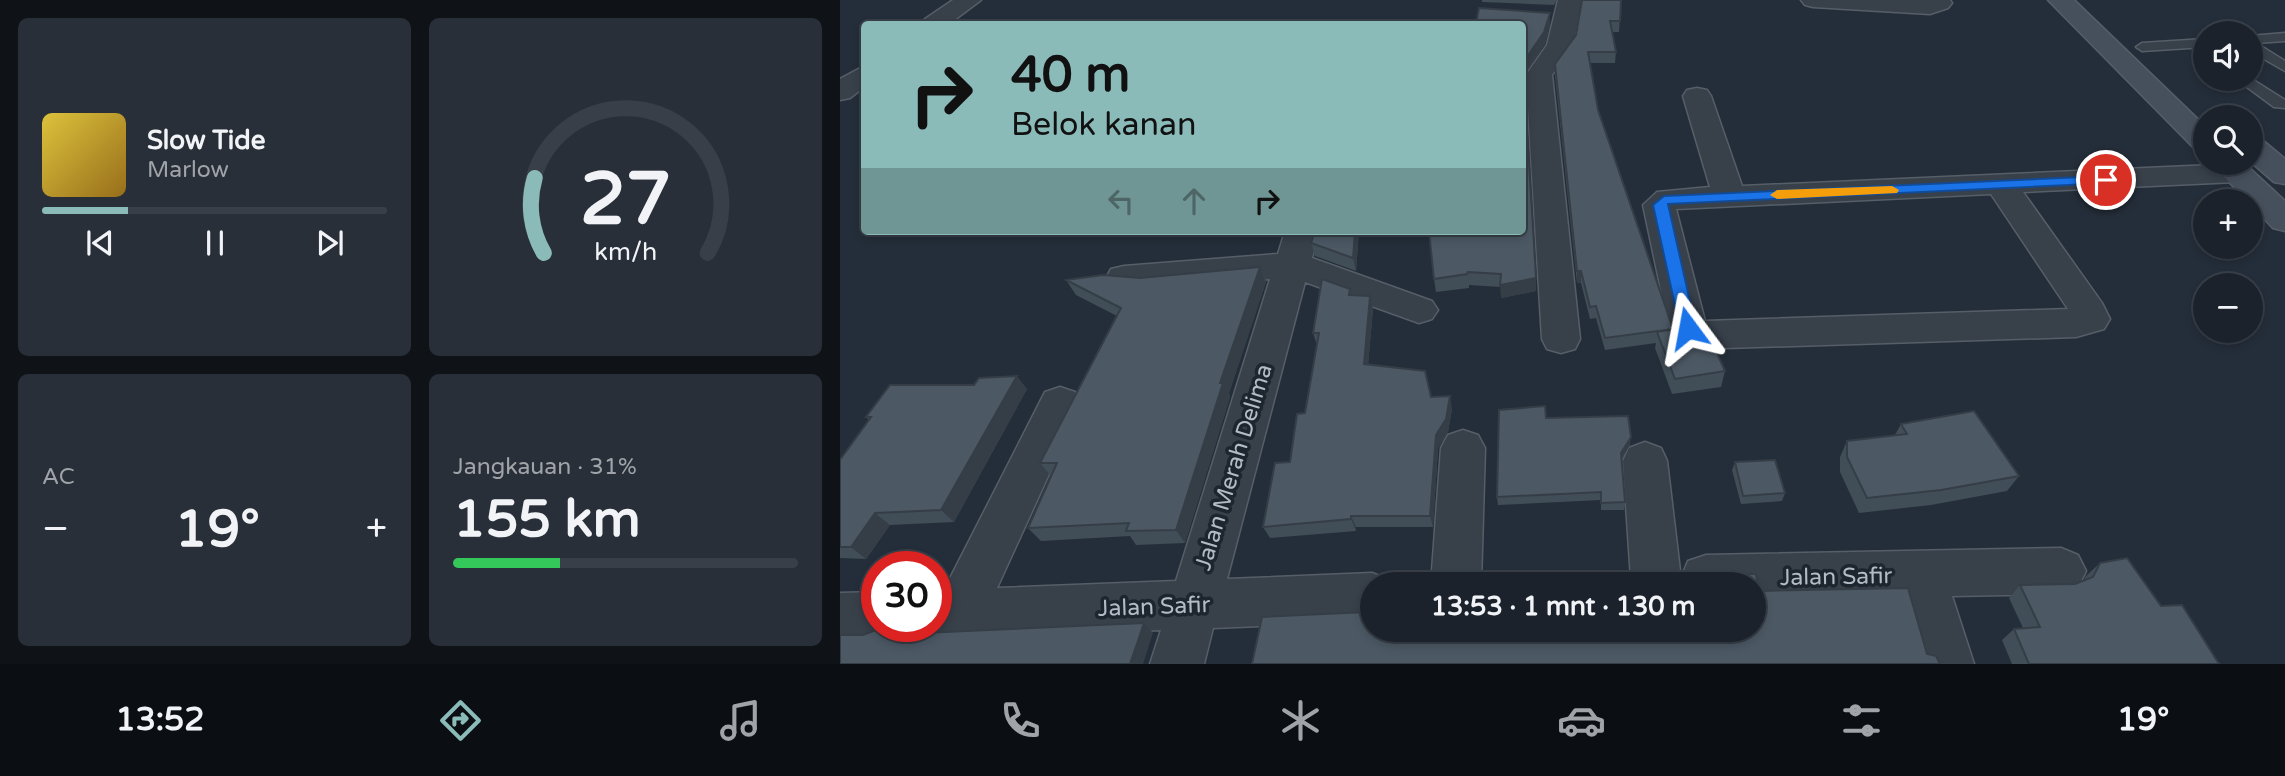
<!DOCTYPE html>
<html lang="id">
<meta charset="utf-8">
<style>
:root{--surface:#1b222c;--page:#282f38;--text:#f1f3f6;--muted:#a0a4a9;--line:#393f48;--accent:#8bbbb9}
body{margin:0;font-family:"Varela Round",sans-serif;background:var(--page);color:var(--text);height:100vh;display:flex;flex-direction:column;font-size:26px;white-space:nowrap}
*{box-sizing:border-box;margin:0}
p{font-size:23px;color:var(--muted)}
.icon{flex:none;width:38px;height:38px;fill:none;stroke:currentColor;stroke-width:2;stroke-linecap:round;stroke-linejoin:round}
.map{position:relative;flex:1;overflow:hidden}
.panel{display:flex;flex-direction:column;gap:18px;padding:18px;background:#0f1318;width:840px}
.panel>*{flex:none}
.guide{position:absolute;left:21px;top:21px;width:665px;height:214px;border-radius:7px;box-shadow:0 4px 10px #0003,0 0 0 2px var(--line);background:#8bbbb9;color:#111;overflow:hidden}
.buttons{position:absolute;left:1353px;top:21px;display:grid;gap:14px}
.buttons a{display:grid;place-items:center;width:70px;height:70px;border-radius:50%;background:var(--surface);box-shadow:0 4px 10px #0003,0 0 0 2px var(--line);font-size:35px}
.speed{position:absolute;left:21px;top:551px;display:flex;gap:14px;font-size:35px;font-weight:700;text-align:center}
.speed>*{display:grid;place-content:center;width:91px;height:91px;border-radius:50%;background:var(--surface);box-shadow:0 4px 10px #0003,0 0 0 2px var(--line);line-height:1}
.speed .limit{border:10px solid #d22;background:#fff;color:#111}
.pin{position:absolute;display:grid;place-items:center;width:60px;height:60px;color:#fff;margin:-30px;border:4px solid #fff;border-radius:50%;box-shadow:0 2px 7px #0007}
.me{position:absolute;width:77px;margin:-38px;rotate:347deg;stroke-linejoin:round;filter:drop-shadow(0 0 5px #0008)}
.turn{display:flex;align-items:center;gap:24px;height:147px;padding:0 35px;font-size:32px}
.turn .icon{width:91px;height:91px;stroke-width:2.5}
.turn b{display:block;font-size:49px;line-height:60px}
.lanes{display:flex;align-items:center;height:66px;padding:0 35px;background:#0003;justify-content:center;gap:35px;direction:ltr}
.lanes .off{opacity:.35}
.big{font-size:52px;font-weight:700;line-height:1.1}
.panel .card{flex:1;display:flex;flex-direction:column;justify-content:center;gap:10px;min-width:0;padding:0 24px;border-radius:10px;background:var(--page)}
.panel .dial{align-items:center;gap:0}
.dial svg{height:182px;overflow:visible;fill:none;stroke:var(--line);stroke-width:7;stroke-linecap:round;text-anchor:middle}
.dial text{fill:var(--text);stroke:none}
.song{display:flex;align-items:center;gap:21px}
.cover{width:84px;height:84px;border-radius:10px;background:linear-gradient(135deg,hsl(50 70% 55%),hsl(40 70% 35%))}
.played{height:7px;border-radius:4px;background:linear-gradient(90deg,var(--accent) 25%,var(--line) 25%)}
.keys{display:flex;justify-content:space-around;direction:ltr}
.heat{display:flex;justify-content:space-between;align-items:center;font-size:38px;direction:ltr}
.charge{height:10px;border-radius:5px;background:linear-gradient(90deg,#34c759 31%,var(--line) 0)}
.panel .tiles{flex:1;display:grid;gap:18px;grid-template-columns:repeat(2,1fr)}
.trip{position:absolute;left:520px;top:572px;width:406px;height:70px;border-radius:35px;background:var(--surface);box-shadow:0 4px 10px #0003,0 0 0 2px var(--line);font-weight:700;line-height:70px;text-align:center}
.tab-bar{display:flex;height:112px;justify-content:space-around;align-items:center;background:#0b0e12;color:var(--muted)}
.tab-bar .icon{width:49px;height:49px}
.tab-bar .active{color:var(--accent)}
.tab-bar b{font-size:32px;color:var(--text)}
main{display:flex;flex:1;min-height:0}
.map>svg:first-child{display:block}
</style>
<main>
<section class="panel">
<div class="tiles">
<div class="card">
<div class="song"><i class="cover"></i><div><b>Slow Tide</b><p>Marlow</p></div></div>
<div class="played"></div>
<div class="keys"><svg class="icon" aria-label="previous" viewBox="0 0 24 24"><path d="M18 5L8 12l10 7zM5 5v14"/></svg><svg class="icon" aria-label="pause" viewBox="0 0 24 24"><path d="M8 5v14M16 5v14"/></svg><svg class="icon" aria-label="next" viewBox="0 0 24 24"><path d="M6 5l10 7-10 7zM19 5v14"/></svg></div>
</div>
<div class="card dial"><svg viewBox="0 0 100 80">
<path d="M14 69A42 42 0 1 1 86 69"/>
<path d="M14 69A42 42 0 0 1 10 36" stroke="#8bbbb9"/>
<text x="50" y="56" font-size="32" font-weight="700">27</text>
<text x="50" y="72" font-size="11">km/h</text>
</svg></div>
<div class="card"><p>AC</p>
<div class="heat"><a>−</a><b class="big">19°</b><a>+</a></div>
</div>
<div class="card"><p>Jangkauan · 31%</p><b class="big">155 km</b><div class="charge"></div></div>
</div>
</section>
<div class="map">
<svg width="1445" height="664" viewBox="0 0 1445 664">
<rect width="100%" height="100%" fill="#242e3a"/>
<g fill="none" stroke-linecap="round" stroke-linejoin="round">
<defs>
<path id="service" d="M1445,33v8l-29,2 29,18v10l-35,-20v-15z
M1365,39v8l-63,4 -6,-4 6,-4z
M1410,78l35,22v8l-11,-1 -38,-28z"/>
<path id="minor" d="M113,0h28l-32,24h-27l3,-5z
M718,0h24l-9,45 -21,30 28,264 -5,10 -14,4 -14,-4 -5,-10 -16,-264 21,-30z
M961,0h149l2,3 -4,5 -18,6 -117,-7 -8,-2z
M24,66v21l-14,11 -10,2v-21z
M857,88l10,2 4,6 31,90 494,-22 11,2 5,7 -5,7 -11,2 -213,10 79,111 8,16 -6,10 -28,8 -381,12 -14,-4 -12,-17 -26,-123 14,-13 53,-5 -27,-91 4,-6zM1151,194l77,115 -363,12 -29,-112z
M445,231h34l-7,27 120,43 6,9 -6,9 -13,4 -114,-41 -78,297 145,-6 18,7 2,4h-20v37l-159,7 -9,36h-54l11,-34 -225,10 -18,-7 -3,-7h21v-36h8l101,-198 15,-5 15,5 6,12 -84,184 179,-7 94,-302 -146,11 -13,-3 -5,-9 5,-9 13,-3 154,-12z
M623,430l15,5 7,13 -4,136h-50l10,-136 7,-13z
M805,442l16,6 6,13 14,118 -3,5h-44l-3,-5 -8,-118 6,-13z
M1221,548l17,7 8,16 -8,16 -17,7 -109,2 22,68h-54l-19,-67 -147,3v-16h-70l-3,-6 7,-17 18,-6z
M37,592v34h22l-4,9 -18,7 -37,1v-50z"/>
<path id="secondary" d="M1208,0h26l131,126v25l-11,-3z
M1410,136l11,3 24,20v25l-11,-2 -24,-21z
M1371,163h33l41,38v30l-12,-3z"/>
</defs>
<!-- service casing -->
<use href="#service" stroke="#565e68" stroke-width="3"/>
<!-- minor casing -->
<use href="#minor" stroke="#565e68" stroke-width="3"/>
<!-- secondary casing -->
<use href="#secondary" stroke="#565e68" stroke-width="3"/>
<!-- service -->
<use href="#service" fill="#38404a" fill-rule="evenodd"/>
<!-- minor -->
<use href="#minor" fill="#38404a" fill-rule="evenodd"/>
<!-- secondary -->
<use href="#secondary" fill="#46505d" fill-rule="evenodd"/>
</g>
<!-- wall -->
<path fill="#414d57" d="M642,0h75l-3,5 -72,-3z
M781,0l-2,32h-7l4,20 -1,11h-25l8,47 75,219 52,42 -4,16 -49,7 -17,-46 1,-5 -51,7 -9,-32 -6,1 -9,-36h-4l-22,-207v-12l21,-29z
M710,13v11l-5,20 -21,31 12,216 -35,7v-11l-32,-2v3l-33,4 -2,-13 88,-255z
M519,231l-3,40 -41,-15 -4,-13z
M420,267l6,15 -37,111 1,4 -45,146 -49,2 -6,-9 -89,5 -13,-13 23,-52 -11,-13 77,-147 -41,-21 -10,-15 74,-2z
M512,295l18,1 3,13 -5,56 84,44 -4,23 -10,16 -5,79h-77v4l-86,7 -7,-11 27,-65 15,-49 12,-68 -4,-12z
M187,389l-73,133 -64,3 -24,34 -26,-1v-98l29,-40 -3,-3z
M706,418l84,27 -8,14 3,43 -1,8h-23v-10l-103,5 -1,-8z
M1061,424l118,52 -12,15 -76,14 -72,8 -19,-41v-15l7,-16 48,-6z
M895,462l50,31 -3,8 -41,3 -9,-34z
M1260,563l61,43 58,58h-207l-10,-24 12,-11 9,-1 -14,-30 11,-13 55,-1 9,-4 2,-4z"/>
<!-- shaded-wall -->
<path fill="#353e47" d="M710,13v11l-5,20 -22,31v-12z
M515,231h4l-3,40 -3,-13z
M420,267l6,15 -37,111 1,4 -45,146 -9,-13 44,-147z
M737,271h4v12h-4z
M696,278v13l-35,7 -1,-13z
M530,296l3,13 -6,68 -3,-13z
M177,376l10,13 -73,133 -13,-12z
M610,396l2,13 -4,23 -10,16 -5,79 -3,-11 6,-81z
M791,437l-1,8 -10,16 1,-8z
M35,513l15,12 -24,34 -15,-12z
M511,516l5,11v4l-5,-12z
M304,623l9,10 -10,31h-13z"/>
<!-- building -->
<path fill="#4c5965" stroke="#353e47" stroke-width="2" d="M742,0h39l-1,21h-10l6,31h-28l10,58 75,219 -68,9 -9,-32 -6,1 -9,-36h-4l-22,-207 21,-29z
M639,8l71,5 -6,19 -21,31 13,215 -36,7 1,-11 -33,-2 -1,2 -33,5 -5,-48h93v-207h-46z
M335,22l-2,2h-38l1,-1z
M475,231h40l-2,27 -42,-15z
M420,267l-40,116h3l-47,147 -50,1 3,-8 -101,5 29,-65h-17l81,-155 -55,-28 37,-5 37,3z
M482,279l28,10 -1,6 21,1 -6,68 61,7 6,26 19,-1 -4,23 -10,16 -6,81h-79v3l-88,8 12,-64 15,-1 7,-48 8,-1 14,-80h-6z
M840,328l17,8 12,-1 16,36 -50,8 -18,-47z
M177,376l-76,134 -66,3 -24,34h-11v-87l31,-43h-5l24,-32h84l5,-7z
M705,406l1,12 82,-2 3,21 -10,16 4,49 -24,1v-11l-104,5 2,-87z
M1134,411l45,65 -78,14 -74,8 -20,-41v-16l60,-7 -6,-10z
M935,460l10,33 -42,3 -8,-34z
M1287,558l34,48 21,-1 37,59h-190l-15,-35 26,-2 -20,-42 55,-1 18,-7 7,-14z
M841,574h75l3,17 149,-3 19,66 9,2 4,8h-688l10,-47 105,-5 3,-18 2,-1v37h382v-46h-178l-1,-1z
M304,623l-14,41h-290v-29h23l18,-7v-2h24l17,7z"/>
<!-- route -->
<path fill="#1a73e8" stroke="#114b97" stroke-width="2" d="M1266,176l7,4 -2,3 -443,21 28,124 -8,5 -8,-5 -27,-123 11,-9z"/>
<!-- slow -->
<path fill="#f59e0b" d="M1052,186l7,4 -2,3 -120,6 -7,-4 7,-5z"/>
<g text-anchor="middle" stroke-width="7" stroke-linejoin="round" paint-order="stroke">
<!-- near-street labels -->
<g font-size="23" fill="#b3bbc6" stroke="#1d252f">
<text transform="translate(393 467) rotate(-73)" y="8">Jalan Merah Delima</text>
<text transform="translate(996 576) rotate(-1)" y="8">Jalan Safir</text>
<text transform="translate(314 606) rotate(-2)" y="8">Jalan Safir</text>
</g>
</g>
</svg>
<div class="buttons">
<a><svg class="icon" aria-label="sound" viewBox="0 0 24 24"><path d="M4 9h4l5-4v14l-5-4H4zM17 9q2 3 0 6"/></svg></a>
<a><svg class="icon" aria-label="search" viewBox="0 0 24 24"><circle cx="10" cy="10" r="6"/><path d="M15 15l6 6"/></svg></a>
<a>+</a>
<a>−</a>
</div>
<div class="speed"><div class="limit">30</div></div>
<div class="pin" style="left:1266px;top:180px;background:#d93025"><svg class="icon" aria-label="arrive" viewBox="0 0 24 24"><path d="M6 21V4h12l-3 4 3 4H6"/></svg></div>
<svg class="me" style="left:848px;top:328px" viewBox="-20 -20 40 40"><path d="M0-17L14 15 0 8-14 15z" fill="#1a73e8" stroke="#fff" stroke-width="4"/></svg>
<div class="trip">13:53 · 1 mnt · 130 m</div>
<div class="guide">
<div class="turn"><svg class="icon" aria-label="right" viewBox="0 0 24 24"><path d="M7 20v-9h11M14 6l5 5-5 5"/></svg><div><b>40 m</b>Belok kanan</div></div>
<div class="lanes"><svg class="icon off" aria-label="left" viewBox="0 0 24 24"><path d="M17 20v-9H6M10 6l-5 5 5 5"/></svg><svg class="icon off" aria-label="ahead" viewBox="0 0 24 24"><path d="M12 20V5M6 11l6-6 6 6"/></svg><svg class="icon" aria-label="right" viewBox="0 0 24 24"><path d="M7 20v-9h11M14 6l5 5-5 5"/></svg></div>
</div>
</div>
</main>
<nav class="tab-bar">
<b>13:52</b>
<svg class="icon active" aria-label="directions" viewBox="0 0 24 24"><path d="M12 3l9 9-9 9-9-9zM9 14v-3h6M13 9l2 2-2 2"/></svg>
<svg class="icon" aria-label="music" viewBox="0 0 24 24"><path d="M9 18V5l10-2v13"/><circle cx="6" cy="18" r="3"/><circle cx="16" cy="16" r="3"/></svg>
<svg class="icon" aria-label="phone" viewBox="0 0 24 24"><path d="M5 4h4l2 5-3 2q2 4 5 5l2-3 5 2v4C11 20 4 13 5 4z"/></svg>
<svg class="icon" aria-label="climate" viewBox="0 0 24 24"><path d="M12 3v18M4 7l16 10M4 17L20 7"/></svg>
<svg class="icon" aria-label="car" viewBox="0 0 24 24"><path d="M5 17H2v-5l4-1 3-4h7l3 4 3 1v5h-3M9 17h6M6 11h13"/><circle cx="7" cy="17" r="2"/><circle cx="17" cy="17" r="2"/></svg>
<svg class="icon" aria-label="filters" viewBox="0 0 24 24"><path d="M4 7h16M4 17h16"/><circle cx="9" cy="7" r="2"/><circle cx="15" cy="17" r="2"/></svg>
<b>19°</b>
</nav>
